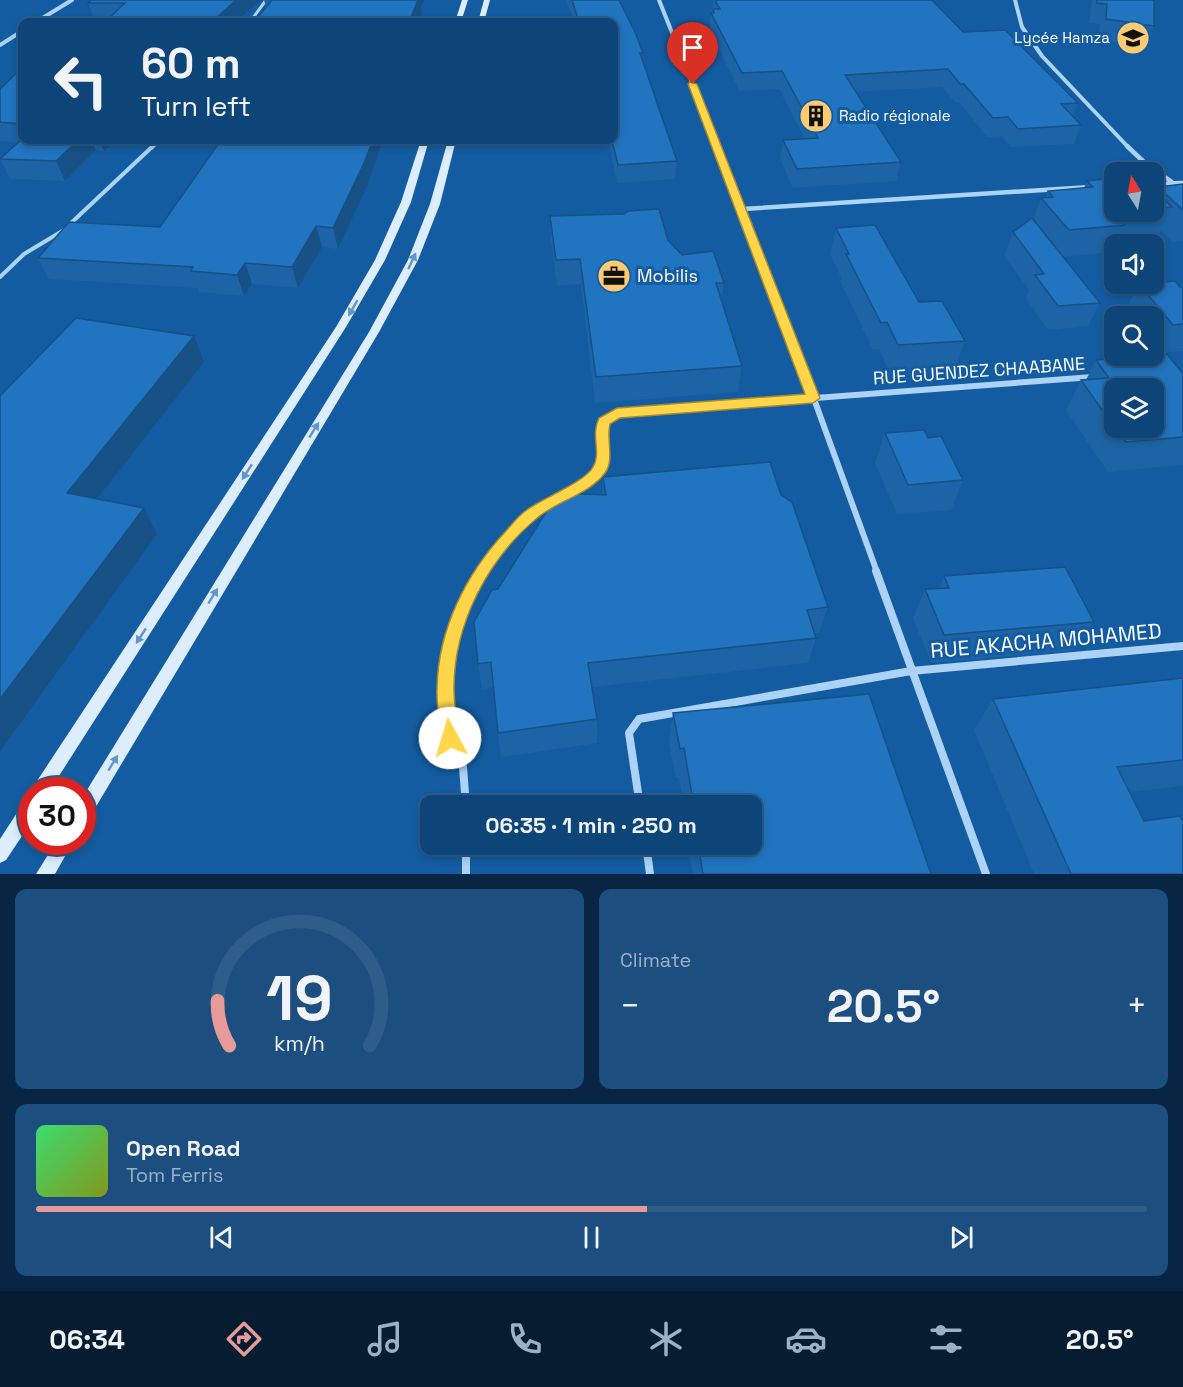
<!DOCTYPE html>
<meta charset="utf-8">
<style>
:root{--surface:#0e4579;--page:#1c4f80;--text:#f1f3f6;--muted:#9bb1c6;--line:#2e5d8a;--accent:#e69b98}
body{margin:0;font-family:"Space Grotesk",sans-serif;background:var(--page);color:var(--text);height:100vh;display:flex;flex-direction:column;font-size:22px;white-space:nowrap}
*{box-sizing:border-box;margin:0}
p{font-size:20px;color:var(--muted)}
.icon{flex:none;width:33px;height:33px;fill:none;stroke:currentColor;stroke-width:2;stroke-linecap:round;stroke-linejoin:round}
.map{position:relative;height:874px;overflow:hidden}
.details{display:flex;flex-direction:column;gap:15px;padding:15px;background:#082643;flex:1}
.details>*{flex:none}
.guide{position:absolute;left:18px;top:18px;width:600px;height:126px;border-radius:12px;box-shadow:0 3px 9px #0003,0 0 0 2px var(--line);background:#0e4579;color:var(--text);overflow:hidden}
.needle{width:39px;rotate:349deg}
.controls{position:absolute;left:1104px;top:162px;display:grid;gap:12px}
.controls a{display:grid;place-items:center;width:60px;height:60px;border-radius:12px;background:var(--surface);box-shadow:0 3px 9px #0003,0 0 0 2px var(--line);font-size:30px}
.speed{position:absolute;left:18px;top:777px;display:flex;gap:12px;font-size:30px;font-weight:700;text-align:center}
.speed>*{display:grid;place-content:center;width:78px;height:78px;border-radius:50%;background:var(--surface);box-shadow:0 3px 9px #0003,0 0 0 2px var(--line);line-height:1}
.speed .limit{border:9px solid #d22;background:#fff;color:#111}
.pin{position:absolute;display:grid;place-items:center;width:51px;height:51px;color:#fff;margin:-62px -26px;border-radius:50% 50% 50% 0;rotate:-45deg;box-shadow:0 0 6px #0007}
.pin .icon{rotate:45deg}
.me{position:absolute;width:66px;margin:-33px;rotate:354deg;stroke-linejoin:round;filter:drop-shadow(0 0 4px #0008)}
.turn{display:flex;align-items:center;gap:21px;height:126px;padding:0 24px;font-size:27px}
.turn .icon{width:78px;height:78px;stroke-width:2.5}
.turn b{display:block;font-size:42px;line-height:51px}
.big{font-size:45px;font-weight:700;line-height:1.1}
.details .tile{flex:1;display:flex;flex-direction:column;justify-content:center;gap:9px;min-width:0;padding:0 21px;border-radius:12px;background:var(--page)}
.details .dial{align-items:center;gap:0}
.dial svg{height:156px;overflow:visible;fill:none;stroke:var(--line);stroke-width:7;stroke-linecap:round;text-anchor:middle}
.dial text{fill:var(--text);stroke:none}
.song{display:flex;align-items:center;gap:18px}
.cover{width:72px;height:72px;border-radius:9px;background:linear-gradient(135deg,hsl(140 70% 55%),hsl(70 70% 35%))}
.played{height:6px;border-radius:3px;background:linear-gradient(90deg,var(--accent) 55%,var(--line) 55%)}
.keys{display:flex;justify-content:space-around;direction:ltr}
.heat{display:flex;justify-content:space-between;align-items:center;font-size:33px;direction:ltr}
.details .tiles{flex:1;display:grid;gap:15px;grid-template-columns:1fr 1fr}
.tile:last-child{grid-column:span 2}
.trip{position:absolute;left:420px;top:795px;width:342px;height:60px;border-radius:12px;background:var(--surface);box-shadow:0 3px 9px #0003,0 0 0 2px var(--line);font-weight:700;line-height:60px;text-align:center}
.tabs{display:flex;height:96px;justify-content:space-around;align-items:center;background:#061c30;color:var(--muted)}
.tabs .icon{width:42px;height:42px}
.tabs .on{color:var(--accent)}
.tabs b{font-size:27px;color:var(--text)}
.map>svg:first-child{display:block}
</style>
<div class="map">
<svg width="1183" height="874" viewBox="0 0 1183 874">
<rect width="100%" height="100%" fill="#135ca1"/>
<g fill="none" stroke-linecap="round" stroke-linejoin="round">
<!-- lane-far1 -->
<path stroke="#acd2f5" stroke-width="3" d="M250,22l16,-22
M152,148l8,-8"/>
<!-- lane -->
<path stroke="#acd2f5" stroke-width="4" d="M70,224l83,-78
M0,277l24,-23 40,-24"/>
<!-- street-far3 -->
<path stroke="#acd2f5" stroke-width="4" d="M659,0l59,148
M1015,0l7,27 20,29 87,92
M36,22l36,-22
M0,45l22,-14"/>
<!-- street-far2 -->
<path stroke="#acd2f5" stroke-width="4.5" d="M718,146l72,189
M1127,146l18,17 27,19
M1154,184l29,-1
M743,209l347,-22"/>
<!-- street-far1 -->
<path stroke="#acd2f5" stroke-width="6" d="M790,333l87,239
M482,572l14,-21 35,-37 51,-30 18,-14 4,-18 -4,-15 4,-15 13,-9 476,-36"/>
<!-- street -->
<path stroke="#acd2f5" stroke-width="8" d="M876,571l110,303
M466,806l-3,-39 -13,-29 -5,-50 7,-48 15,-44 16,-25
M640,806l-11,-73 10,-14 272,-48 272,-25
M466,844v30
M646,844l4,30"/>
<!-- secondary -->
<path fill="#dcedfd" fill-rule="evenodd" d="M462,0h6l-7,22h-6z
M484,0h6l-6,22h-6z
M421,140h8l-18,62 -26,58 -39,67 -296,463h-17l2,-6 301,-457 39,-67 26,-58z
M448,140h8l-16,64 -22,56 -39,72 -291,488 -6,2v-24l287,-466 39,-72 22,-56z
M32,797v24l-26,39 -6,3v-24l26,-40z
M56,842h17l-18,32h-19z"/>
</g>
<!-- wall -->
<path fill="#1c64a5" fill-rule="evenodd" d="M91,0h169l-153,21h-12l-7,-18z
M264,0h160l-3,7 1,7 -156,-7z
M566,0h53l24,53 -1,7 35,101 -2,18 -58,4 -9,-43h6v-118h-40z
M713,0h219l31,32 115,71 -5,13 8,9 -7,19 -63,3 -9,-11 -15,1 -28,-35h-4l-13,-15 -85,5 44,70 -5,19 -103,7 -13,-29 3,-19 22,-1 -26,-50 -39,2 -31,-61z
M1092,0h62v26l-8,21 -48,-7 2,-16 -11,-1z
M22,68v72h94l-12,11 -8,-1 -31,31 -55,-2 -10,-20 18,-16 -18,-2v-52z
M221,140h162l-15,44 -30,65 -16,-2 -24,41 -46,-4 -8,12 -45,-4 -1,-4 -149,-9 -11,-21 122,-31z
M1087,181l27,31h40v-22l2,2 2,-5 25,-3v57l-10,1 -12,-12 -2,4 -40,4 -3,6h-2v3l-2,5 -49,5 37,46 -12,23 -40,4 -22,-32 3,-8 -25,-34 9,-24 20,-13 8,-21h4l3,-7 36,-3z
M550,216l118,24 14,15 42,28 -3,18 21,65 -4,26 -143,11 -14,-119 -24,2 -6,-45z
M836,228l83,74 46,39 -10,27 -65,5 -11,-24 -6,1 -33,-69 1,-4 -11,-23z
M1139,284l44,3v64l-26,2 -3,-5v-32h-26l-4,-4z
M1096,360l87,14v91l-75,7 -42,-62 15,-30h5zM1114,388l40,40h-40z
M885,433l43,5 35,42 -12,30 -54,4 -22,-51z
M603,477l178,18 47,112 -9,26h-4l1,5 -8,25 -216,24 5,32v24l-96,14 -3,-24 -4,-46 -12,2 -4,-25 20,-75 104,-94z
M944,576l150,46 -19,28 -144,13 -18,-45 12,-29h14z
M1183,678v108l-53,6 14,29 39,53h-149l-60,-144 19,-31z
M673,713l258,161h-238l-6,-30h65v-38h-68l-5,-28h-3l-7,-35z"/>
<!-- shaded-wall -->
<path fill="#175186" d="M236,0h24l-24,22h-24z
M416,0h8l-3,7 1,7 -3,8h-10z
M78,140h14l4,10 -31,31 -9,-20z
M99,140h17l-12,11z
M373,140h10l-15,44 -30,65 -5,-21z
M316,226l6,21 -24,41 -6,-21z
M245,263l7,21 -8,12 -7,-21z
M194,336l10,26 -122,156 -15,-25z
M144,508l13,26 -157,217v-52z"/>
<!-- building -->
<path fill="#2174c0" stroke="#175186" stroke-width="1.5" d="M91,0h145l-24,22h-107l20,-19h-37z
M272,0h146l-9,22h-155z
M572,0h47l16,32 8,21h-3l37,108 -59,4 -6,-25h2v-118h-35z
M715,0h217l31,32 42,-2 73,73 -17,1 20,21 -63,4 -10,-12 -15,1 -29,-34h-4l-12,-15 -103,6 56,87 -104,7 -14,-29 35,-2 -36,-67 -40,2 -31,-60h3l-1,-4h7z
M1097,0h57v26l-48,-7 1,-15 -10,-1z
M22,68v56l-22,-2v-33z
M22,139v1h56l-22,21 -56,-2z
M221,140h152l-9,23 -31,65 -17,-2 -24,41 -47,-4 -8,12 -46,-4 2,-4 -155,-9 31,-36 91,5z
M1114,178v34h11l-12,1 12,12 -56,5 -28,-32 12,-1 -5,-6 45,-4 -6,-6z
M1183,184v26l-25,-23z
M1154,190l18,17 -18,2z
M659,209l9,31 14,15 31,-4 11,32h-8l26,83 -146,11 -16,-118 -24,1 -6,-44 74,-2 4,-3z
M1032,218l68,85 -42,3 -23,-31 9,-1 -31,-42z
M875,225l44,77 23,-1 23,40 -67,4 -11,-23 -6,1 -35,-69h3l-13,-26z
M1175,281l5,6h3v37l-10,1 -34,-41z
M76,318l118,18 -127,157 77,15 -144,191v-303z
M1167,354l16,20v63l-57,5 -11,-14h39v-40h-40v39l-33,-47 28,-2 -13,-18z
M924,430l4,8 13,-2 22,44 -55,5 -23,-52z
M770,462l11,33 11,7 36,105 -21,3 9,28 -228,25 9,56 -99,14 -7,-71 -13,2 -4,-42 18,-32 6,-1 60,-96 48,2 -3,-18z
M1065,567l29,55 -150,13 -19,-46 24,-1 -5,-12z
M1183,678v82l-66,7 27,54 36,-5 3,5v53h-112l-78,-175z
M869,694l62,180h-228l-5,-30h54v-38h-58l-10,-58 -4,1 -7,-36z"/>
<!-- one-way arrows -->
<defs><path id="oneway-solid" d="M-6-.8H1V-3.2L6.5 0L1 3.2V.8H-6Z" transform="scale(1.5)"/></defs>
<g fill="#6396c6">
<use href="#oneway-solid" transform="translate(412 261) rotate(-65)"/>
<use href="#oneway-solid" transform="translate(353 308) rotate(120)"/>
<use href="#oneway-solid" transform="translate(314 430) rotate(-58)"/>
<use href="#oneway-solid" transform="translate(247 472) rotate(123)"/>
<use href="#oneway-solid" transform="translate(213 596) rotate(-59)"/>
<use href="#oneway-solid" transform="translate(141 636) rotate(123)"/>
<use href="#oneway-solid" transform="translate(113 763) rotate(-59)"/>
</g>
<!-- route -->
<path fill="#ffd54a" stroke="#a68a30" stroke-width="1.5" d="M690,82l7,2 123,314 -7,5 -193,15 -10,6c-4,16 5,36 -5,49 -16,22 -49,28 -69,46 -48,40 -82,105 -82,169 0,16 3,34 5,50l-3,6 -6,3 -6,-3 -3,-6c-1,-16 -5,-34 -4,-50 1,-59 29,-114 68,-156 7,-8 14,-17 23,-23 15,-11 57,-27 65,-42 9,-15 -3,-30 6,-49l18,-10 188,-14 -117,-310z"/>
<!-- icons -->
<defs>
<symbol id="school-disc" viewBox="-11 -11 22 22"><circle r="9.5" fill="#ffcb70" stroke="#135ca1"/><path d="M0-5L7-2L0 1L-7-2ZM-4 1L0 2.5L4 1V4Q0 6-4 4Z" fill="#111"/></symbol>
<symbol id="building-disc" viewBox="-11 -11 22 22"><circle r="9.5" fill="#ffcb70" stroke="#135ca1"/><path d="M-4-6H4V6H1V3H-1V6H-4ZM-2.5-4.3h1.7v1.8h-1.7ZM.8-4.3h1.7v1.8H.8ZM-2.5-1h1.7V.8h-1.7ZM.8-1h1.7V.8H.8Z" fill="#111"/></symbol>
<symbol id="office-disc" viewBox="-11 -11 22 22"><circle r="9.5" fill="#ffcb70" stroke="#135ca1"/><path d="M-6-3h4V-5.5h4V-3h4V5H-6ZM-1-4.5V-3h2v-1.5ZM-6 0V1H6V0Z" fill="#111"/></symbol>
</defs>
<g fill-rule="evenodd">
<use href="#school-disc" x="1114" y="19" width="38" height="38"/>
<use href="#building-disc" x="797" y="97" width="38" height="38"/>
<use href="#office-disc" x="595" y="257" width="38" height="38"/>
</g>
<g text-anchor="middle" stroke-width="6" stroke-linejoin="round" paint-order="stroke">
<!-- far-poi labels -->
<g font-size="15" fill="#fff" stroke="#135ca1" text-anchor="end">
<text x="1110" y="43">Lycée Hamza</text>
<text x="839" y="121" text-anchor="start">Radio régionale</text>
</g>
<!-- poi labels -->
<g font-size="18" fill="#fff" stroke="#135ca1" text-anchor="start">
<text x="637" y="282">Mobilis</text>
</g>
<!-- street labels -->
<g font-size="18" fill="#fff" stroke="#135ca1">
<text transform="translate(979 371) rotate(-4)" y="6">RUE GUENDEZ CHAABANE</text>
</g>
<!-- near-street labels -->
<g font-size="21" fill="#fff" stroke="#135ca1">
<text transform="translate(1046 641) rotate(-5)" y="7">RUE AKACHA MOHAMED</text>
</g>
</g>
</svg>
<div class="controls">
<a><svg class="needle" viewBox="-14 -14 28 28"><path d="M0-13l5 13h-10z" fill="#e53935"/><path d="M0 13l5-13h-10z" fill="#9bb1c6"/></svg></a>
<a><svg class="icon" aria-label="sound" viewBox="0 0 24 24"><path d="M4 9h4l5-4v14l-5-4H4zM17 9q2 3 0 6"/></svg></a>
<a><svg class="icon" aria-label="search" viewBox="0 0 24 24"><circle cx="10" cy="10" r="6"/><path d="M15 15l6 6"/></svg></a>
<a><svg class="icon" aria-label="layers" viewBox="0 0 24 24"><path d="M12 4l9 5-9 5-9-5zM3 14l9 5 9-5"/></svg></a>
</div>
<div class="speed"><div class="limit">30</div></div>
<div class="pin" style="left:693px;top:84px;background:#d93025"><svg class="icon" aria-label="arrive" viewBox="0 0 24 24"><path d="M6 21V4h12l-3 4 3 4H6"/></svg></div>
<svg class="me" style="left:450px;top:738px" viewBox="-20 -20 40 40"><circle r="19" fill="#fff"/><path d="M0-13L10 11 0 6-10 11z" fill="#ffd54a"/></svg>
<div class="trip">06:35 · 1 min · 250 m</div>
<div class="guide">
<div class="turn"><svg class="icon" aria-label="left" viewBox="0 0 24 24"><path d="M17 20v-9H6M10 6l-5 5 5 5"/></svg><div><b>60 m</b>Turn left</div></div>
</div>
</div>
<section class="details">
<div class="tiles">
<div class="tile dial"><svg viewBox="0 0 100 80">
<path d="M14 69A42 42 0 1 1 86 69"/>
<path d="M14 69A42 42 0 0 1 8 46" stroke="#e69b98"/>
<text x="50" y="56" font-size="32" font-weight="700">19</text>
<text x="50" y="72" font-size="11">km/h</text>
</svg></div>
<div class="tile"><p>Climate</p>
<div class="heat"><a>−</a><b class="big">20.5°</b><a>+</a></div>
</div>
<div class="tile">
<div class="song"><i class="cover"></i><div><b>Open Road</b><p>Tom Ferris</p></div></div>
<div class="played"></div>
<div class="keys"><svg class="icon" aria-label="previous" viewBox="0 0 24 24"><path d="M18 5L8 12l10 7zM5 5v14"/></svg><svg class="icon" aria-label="pause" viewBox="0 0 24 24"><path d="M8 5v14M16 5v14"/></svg><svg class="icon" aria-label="next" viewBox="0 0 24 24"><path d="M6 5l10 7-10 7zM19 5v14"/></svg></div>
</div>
</div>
</section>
<nav class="tabs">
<b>06:34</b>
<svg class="icon on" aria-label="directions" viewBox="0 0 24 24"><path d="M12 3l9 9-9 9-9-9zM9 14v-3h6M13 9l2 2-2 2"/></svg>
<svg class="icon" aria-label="music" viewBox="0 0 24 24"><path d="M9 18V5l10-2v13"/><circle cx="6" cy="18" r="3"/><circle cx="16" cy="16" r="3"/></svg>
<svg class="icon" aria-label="phone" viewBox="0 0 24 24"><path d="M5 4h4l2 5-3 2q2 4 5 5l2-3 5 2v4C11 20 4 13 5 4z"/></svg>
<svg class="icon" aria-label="climate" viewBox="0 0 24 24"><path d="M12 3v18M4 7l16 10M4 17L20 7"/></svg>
<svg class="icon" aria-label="car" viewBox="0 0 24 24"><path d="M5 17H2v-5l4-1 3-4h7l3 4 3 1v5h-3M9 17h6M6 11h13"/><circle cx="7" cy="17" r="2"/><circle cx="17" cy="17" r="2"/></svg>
<svg class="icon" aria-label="filters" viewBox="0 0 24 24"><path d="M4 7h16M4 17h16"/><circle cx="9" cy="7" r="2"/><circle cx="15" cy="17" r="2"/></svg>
<b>20.5°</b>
</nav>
